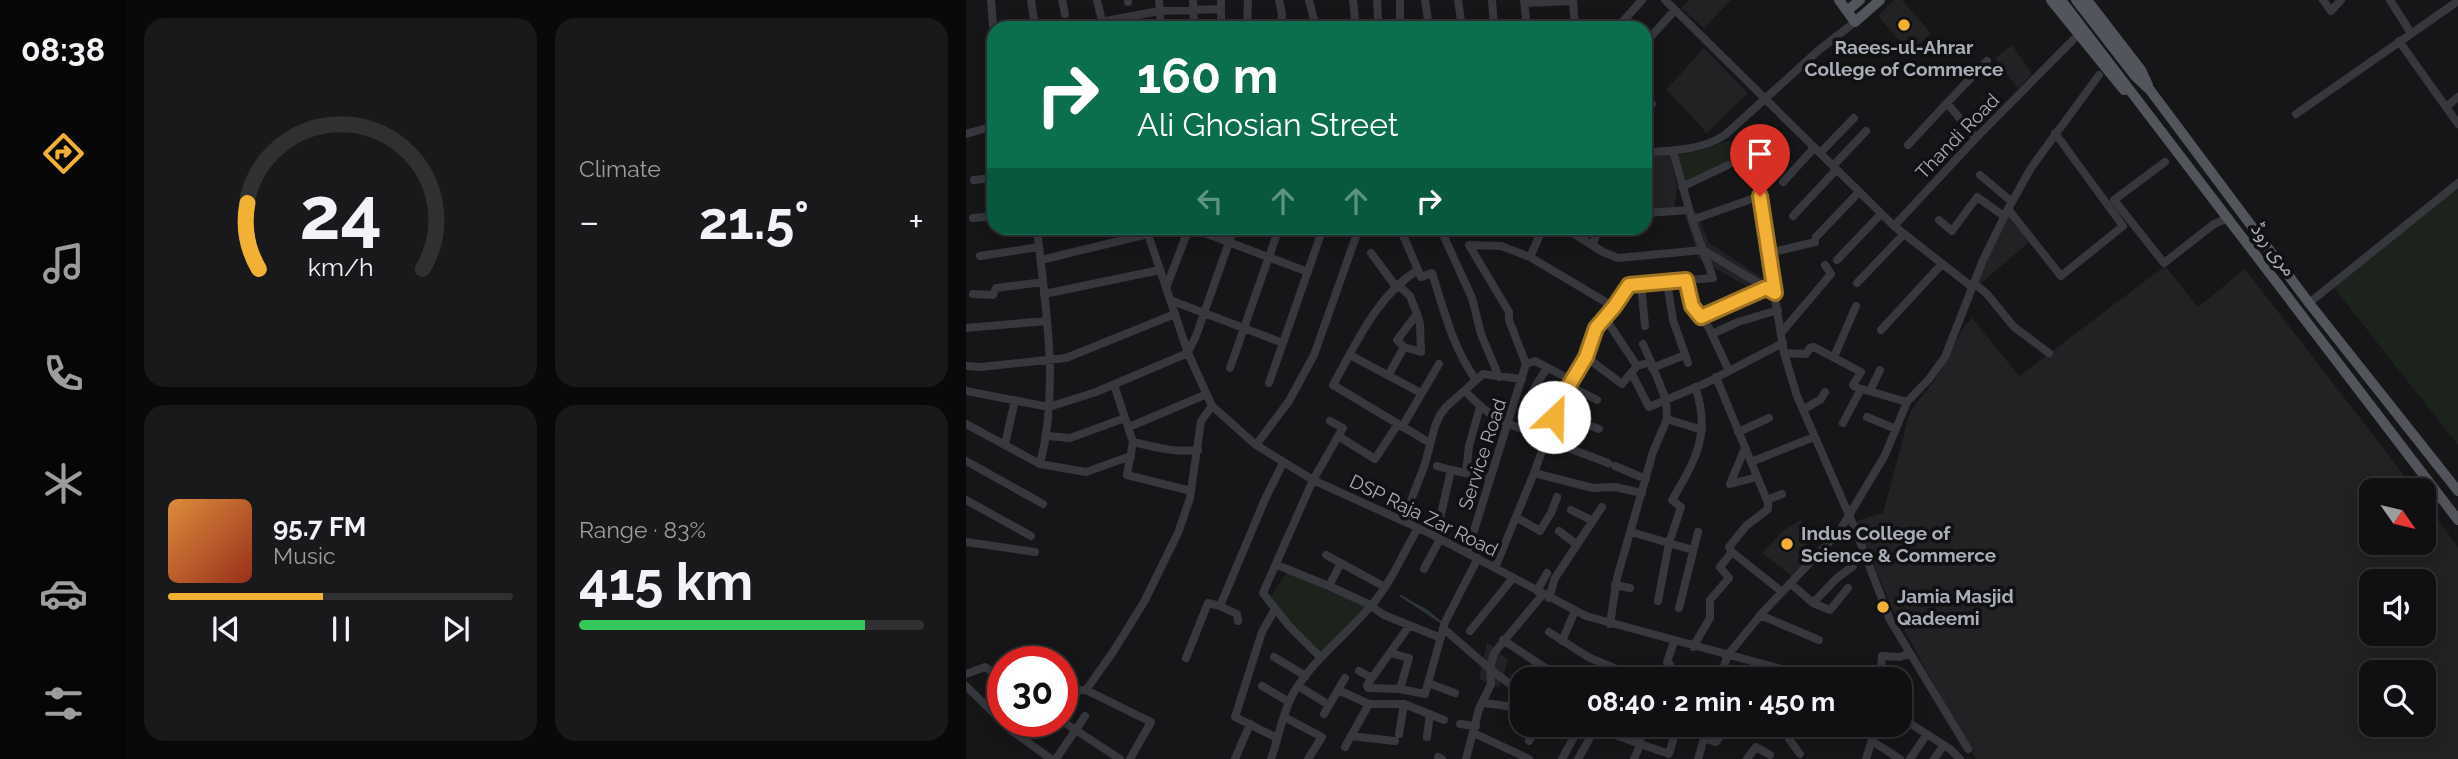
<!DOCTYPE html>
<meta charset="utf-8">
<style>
:root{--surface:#101012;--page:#19191b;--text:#f1f3f6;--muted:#9c9d9f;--line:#303032;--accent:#f2b134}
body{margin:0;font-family:Raleway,"Noto Sans Arabic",sans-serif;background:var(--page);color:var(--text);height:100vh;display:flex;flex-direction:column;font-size:26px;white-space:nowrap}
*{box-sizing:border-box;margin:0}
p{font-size:23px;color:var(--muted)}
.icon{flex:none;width:38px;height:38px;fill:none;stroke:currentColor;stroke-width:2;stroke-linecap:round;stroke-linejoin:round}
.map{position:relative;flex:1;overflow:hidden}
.panel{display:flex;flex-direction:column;gap:18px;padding:18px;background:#09090a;width:840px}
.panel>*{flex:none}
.hud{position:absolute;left:21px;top:21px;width:665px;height:214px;border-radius:21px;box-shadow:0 4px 18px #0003,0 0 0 2px var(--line);background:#0b6e4f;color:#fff;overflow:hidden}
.needle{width:46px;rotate:124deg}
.tools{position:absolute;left:1393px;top:478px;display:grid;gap:14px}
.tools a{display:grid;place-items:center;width:77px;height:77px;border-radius:14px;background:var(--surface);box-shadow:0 4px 18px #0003,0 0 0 2px var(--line);font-size:35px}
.speed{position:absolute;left:21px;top:646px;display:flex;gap:14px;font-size:35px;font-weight:700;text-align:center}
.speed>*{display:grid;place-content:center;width:91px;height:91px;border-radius:50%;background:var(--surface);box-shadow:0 4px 18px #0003,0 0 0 2px var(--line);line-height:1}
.speed .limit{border:10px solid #d22;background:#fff;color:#111}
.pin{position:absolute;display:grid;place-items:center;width:60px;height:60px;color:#fff;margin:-72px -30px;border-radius:50% 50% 50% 0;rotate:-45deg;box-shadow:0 0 7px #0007}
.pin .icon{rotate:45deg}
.me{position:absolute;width:77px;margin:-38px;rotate:24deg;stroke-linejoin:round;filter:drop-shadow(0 0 5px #0008)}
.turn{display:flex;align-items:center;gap:24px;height:147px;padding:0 35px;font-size:32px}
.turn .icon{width:91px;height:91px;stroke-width:2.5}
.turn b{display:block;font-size:49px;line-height:60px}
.lanes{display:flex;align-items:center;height:66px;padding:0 35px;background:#0003;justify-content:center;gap:35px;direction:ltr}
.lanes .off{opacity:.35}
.big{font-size:52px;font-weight:700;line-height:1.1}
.panel .widget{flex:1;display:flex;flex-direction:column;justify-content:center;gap:10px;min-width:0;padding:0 24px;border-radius:21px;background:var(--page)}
.panel .dial{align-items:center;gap:0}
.dial svg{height:182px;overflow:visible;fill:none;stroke:var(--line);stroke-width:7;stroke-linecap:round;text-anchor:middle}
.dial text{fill:var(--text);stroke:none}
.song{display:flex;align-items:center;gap:21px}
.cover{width:84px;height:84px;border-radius:10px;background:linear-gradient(135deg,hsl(30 70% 55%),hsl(10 70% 35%))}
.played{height:7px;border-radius:4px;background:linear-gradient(90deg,var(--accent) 45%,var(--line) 45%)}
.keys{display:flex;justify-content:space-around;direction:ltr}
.heat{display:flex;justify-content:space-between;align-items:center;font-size:38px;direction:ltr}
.charge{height:10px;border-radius:5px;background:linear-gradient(90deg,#34c759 83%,var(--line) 0)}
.panel .tiles{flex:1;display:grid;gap:18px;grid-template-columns:repeat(2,1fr)}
.trip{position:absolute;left:544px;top:667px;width:402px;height:70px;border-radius:21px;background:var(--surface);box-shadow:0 4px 18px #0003,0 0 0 2px var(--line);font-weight:700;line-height:70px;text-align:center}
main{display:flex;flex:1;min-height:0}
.menu{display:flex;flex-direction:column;width:126px;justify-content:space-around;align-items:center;background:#060607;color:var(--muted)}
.menu .icon{width:49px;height:49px}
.menu .selected{color:var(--accent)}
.menu b{font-size:32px;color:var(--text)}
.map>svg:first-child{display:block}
</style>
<main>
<nav class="menu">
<b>08:38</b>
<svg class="icon selected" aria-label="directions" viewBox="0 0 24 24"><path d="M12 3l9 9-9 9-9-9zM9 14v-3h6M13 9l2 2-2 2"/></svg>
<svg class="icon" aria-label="music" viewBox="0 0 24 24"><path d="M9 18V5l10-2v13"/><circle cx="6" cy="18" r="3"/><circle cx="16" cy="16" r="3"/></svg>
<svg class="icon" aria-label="phone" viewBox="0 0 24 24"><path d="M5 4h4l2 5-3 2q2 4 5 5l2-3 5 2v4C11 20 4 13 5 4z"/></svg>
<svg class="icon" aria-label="climate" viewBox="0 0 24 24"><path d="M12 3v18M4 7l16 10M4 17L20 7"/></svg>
<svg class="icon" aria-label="car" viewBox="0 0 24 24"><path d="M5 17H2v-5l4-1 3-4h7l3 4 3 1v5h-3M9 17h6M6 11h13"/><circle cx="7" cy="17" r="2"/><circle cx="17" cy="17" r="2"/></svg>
<svg class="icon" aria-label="filters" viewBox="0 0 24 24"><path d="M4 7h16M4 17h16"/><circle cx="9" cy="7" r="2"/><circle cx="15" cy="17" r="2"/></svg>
</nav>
<section class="panel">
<div class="tiles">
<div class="widget dial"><svg viewBox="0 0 100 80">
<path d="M14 69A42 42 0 1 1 86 69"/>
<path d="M14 69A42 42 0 0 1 9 40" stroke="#f2b134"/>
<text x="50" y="56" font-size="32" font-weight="700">24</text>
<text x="50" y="72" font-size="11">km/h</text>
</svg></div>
<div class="widget"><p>Climate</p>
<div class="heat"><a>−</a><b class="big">21.5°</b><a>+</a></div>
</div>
<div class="widget">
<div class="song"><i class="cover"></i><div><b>95.7 FM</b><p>Music</p></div></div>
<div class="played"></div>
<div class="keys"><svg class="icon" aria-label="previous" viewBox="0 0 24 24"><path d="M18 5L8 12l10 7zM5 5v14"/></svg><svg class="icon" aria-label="pause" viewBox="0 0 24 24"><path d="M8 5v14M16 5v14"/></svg><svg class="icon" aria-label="next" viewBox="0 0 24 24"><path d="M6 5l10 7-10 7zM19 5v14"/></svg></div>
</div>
<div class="widget"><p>Range · 83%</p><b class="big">415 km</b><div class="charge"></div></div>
</div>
</section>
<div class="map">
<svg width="1492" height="759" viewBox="0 0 1492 759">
<rect width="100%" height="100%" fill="#161618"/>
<!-- built -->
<path fill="#222225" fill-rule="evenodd" d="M723,0h42l-27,28 -23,-20z
M928,0h8l29,33 -21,20 -32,-37z
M1046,45l20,29 -14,15 -23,-31z
M738,48l44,45 -42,41 -5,-8 -35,-36z
M704,154l7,33 -3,22 -29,2v-55z
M730,211l13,32 61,40 -8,12 -63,-36 -14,-44z
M1042,214l21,28 -50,43 -1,-3 8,-22z
M1199,266l33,41 47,-38 162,210 8,11h-44v52h53v-41l34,46v212h-482l-7,-11 -78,-142 -35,-85 27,-8 27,-101 27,-35 26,-49 9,-10 47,58zM1405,581h53v53h-53zM1405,672h53v52h-53z
M835,520l9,37 -17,20 -31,-24 22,-23z
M521,642l21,18 -9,28 -20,-9z"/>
<!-- green -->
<path fill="#1c231d" d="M764,140l12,20 -4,3 -3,-3 -50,24 -9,-29 20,-3z
M1492,184v261l-127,-161z
M322,571l80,36 -47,47 -39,-38 -12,-18z"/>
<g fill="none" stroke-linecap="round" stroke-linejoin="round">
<!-- stream -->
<path stroke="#2c353c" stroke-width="2" d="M435,596l25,14 16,13z"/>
<!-- minor -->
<path stroke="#37383d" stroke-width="8" d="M25,0l3,39
M65,0l4,28
M96,0l3,14
M131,0l5,21
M162,0v2
M193,0l2,28
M227,0l1,28
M313,0l3,14 -1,14
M343,0l7,28
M387,0l3,28
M411,0l1,19
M459,0l4,28
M492,0l4,28
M526,0l2,28
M558,0l3,28
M699,0l229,226 78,61
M1357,0l8,11 10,-11
M1424,0l21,33
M559,3l48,-2 2,27
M125,28l-1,-4 69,-13 61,-2
M255,28v-28
M281,28l1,-28
M434,28v-28
M651,28l25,-28
M1433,41l59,83
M679,43l30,-33
M981,103l40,-42
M679,105l7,-1
M1480,107l12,-10
M1330,114l162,-113
M0,134l28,-8
M942,145l39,-42 29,35
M679,152c27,-1 57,-2 80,-17l94,-85 36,-28
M854,153l34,-35
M1199,162l-51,38 50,63 50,-39 15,-6
M867,166l33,-35
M1014,175l32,27
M8,180l20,-2
M790,182l28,171 13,43 59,135 34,89 78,129
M817,182l31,-34
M716,187l46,-22
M1042,209l53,67 62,-50 -68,-93
M679,215l2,-2 42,-3
M827,216l43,-46
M7,218l21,-2
M726,220l68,-24
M973,220l13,11 25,-34 27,19
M928,226l82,-88 97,-98
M71,228c8,78 23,158 3,236
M180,228l42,125 24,53 44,39 57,35 112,51 161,85 232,63
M225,228l117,44
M434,228l21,49 11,-4c12,38 21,75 44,107
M474,228l32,70 9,36 18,43
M599,228l38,24 15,6 85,-8 72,43
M71,234l22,-6
M850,237l43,-45
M503,245l32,1 29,11 84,50
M503,245l40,67v8l17,44
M627,245l5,-17
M405,253l26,35
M803,253l46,-11
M14,256l59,-9
M564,257l13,-29
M75,260l107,-26
M871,260l44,-46
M452,270c-41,25 -62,74 -85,115l97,58
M720,280l6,26 9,11 65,-29
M701,282l6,38 15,43
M891,283l47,-49
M1008,283l13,11 27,33 35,26
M675,284l4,42
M433,286l11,10 7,18
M200,288l23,-60
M7,294l20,1 3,-7 47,-6
M78,294l116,-24
M204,300l113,43
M1343,303l149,-120
M735,317l8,11 20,43
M639,318l32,48
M0,328l80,-7
M915,330l61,-66
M815,333l50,-59 -6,-9
M746,334l26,-12 40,-12
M677,344l8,18
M222,352l8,-16 38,-108
M818,353l22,1 4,-6 4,-1 47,25 -8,13 2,2 52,15
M384,355l71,38
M620,357l36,27 15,-18 14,-4 15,38 1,19 -14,33 -36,126 -7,46
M868,357l22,-51
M560,364l9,-3 36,19
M0,366l14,1 86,-9 109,-44
M264,368l49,-140
M581,368l-12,19 -6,19 25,11
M686,368l33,-13
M423,374l15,-27 -7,-7 20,-26 3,10 1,28 -17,-5
M666,374l17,33 57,-24 77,-40
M303,383l54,-155
M148,385l19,57 -6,33 64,16
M602,385l29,15
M0,391l83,16 47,-15 92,-39
M499,391c29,31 42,33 81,46
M904,391l10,-21
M837,410l18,-11 4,-7
M589,413l44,16
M901,417l29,12
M701,419l35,11
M877,423l18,-34
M0,424l74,40 46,8 45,-16
M163,427l78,-33
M436,427l37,-63
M772,432l31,-14
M81,436l23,2 55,-20
M372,436l37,23 23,-35
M579,439l63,24
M167,442c22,5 42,11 65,8
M39,444l10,-44
M290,445l33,-44 25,-46 45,-127
M779,448l-15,36 27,-7
M0,461l77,43
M785,462l63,-25
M471,466l14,4
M649,466l31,13
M500,473l3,-27 11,-39
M568,473l59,15 22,-1 27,6
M0,500l65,36
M801,500l15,-6
M605,510l22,11
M550,517l24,14 11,-18 6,-16
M437,521l22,-57 10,-38 5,-11 6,-8 37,-33 39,5
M593,531l18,14
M665,532l62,18
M470,536l15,-66 38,8
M0,542l69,10
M766,552l50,40
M501,553l59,-189
M360,555l59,32
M311,565l52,21 39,18 16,11 57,23
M529,568l39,-95 27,-74 25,-42 10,-29 18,-21 15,-22 84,-7 -21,-58 -19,-69
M458,569l16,-30
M824,583l23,20 17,7 18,-22
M649,585l15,3
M363,586l12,-23
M571,591l10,-18
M583,598l6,-20 47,-71
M692,601l11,-58 12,-36 -9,-7c23,-39 40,-67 23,-113
M847,603l23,-24 17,-13
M254,606l17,8 1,7
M713,608l19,-76
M309,609l-13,23 -27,85 42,21
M794,615l59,25
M443,626l-42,59 1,3 32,1 25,5 20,-72 33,-64
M477,628l47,41 32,24
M504,631l43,-53
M583,632l39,25 52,22
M537,640l47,31 4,-2 14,10
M596,641l13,-30
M727,647l17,-29v-18l19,-22 -9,-11 12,-15 -3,-5 17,-21 22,-17v-6l-52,-126
M424,653l19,5 -9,31
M308,657l32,19
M354,657l-31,-31 -26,-33 50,-113 30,-52 -13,-7
M220,658l22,-55 12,3 46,-109 17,-34
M915,667l1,-11 18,1 10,-4
M393,671l13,7
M0,674l19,-7 18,12
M698,679l6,-15 -3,-2 7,-20
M755,679l6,-23 36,-44 75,-79 10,-16 37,-62 22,-53 22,-23 16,-22 38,-97 25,-51 23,-41 68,-93
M462,683l27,10
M0,686l45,44 40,29
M296,686l27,16
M332,686l31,19
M120,690l27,-38 31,-50 34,-69 12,-35 11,-77 11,-15
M372,690l31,14h35l40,16
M96,691l24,-1 65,32 -21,37
M518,703l38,5
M358,714l21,-36
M318,717l38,20 -14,22
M934,717l50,32 10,10
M96,721l58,38
M494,724l16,2
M618,724l85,30 9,-30
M833,724l-10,15 11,15
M508,733l55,26
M433,734l5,-30
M385,736l44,5
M461,737l3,-23
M738,738l12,4 12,-18
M563,741l9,-17
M906,741l28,18
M672,745l8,-21
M379,747l24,-43
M472,757l4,2
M90,759l29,-43
M269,759l15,-35
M305,759c8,-22 11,-46 23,-67 20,-33 51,-56 76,-85 21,-24 32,-52 48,-79
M500,759l13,-50 12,-25 -1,-15 4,-16 49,-59
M596,759l19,-35
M612,759l17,-30
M668,759l6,-14
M732,759l10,-35
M781,759l9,-12 14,8
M900,759l11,-35
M944,759l17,-25
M968,759l10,-14"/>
<!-- major -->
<path stroke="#53555c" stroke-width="10" d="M873,0l16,22 25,-22
M1085,0l73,90
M1095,0l397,520
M1110,0l59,76 15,14 159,213 149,188
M1121,0l54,70 7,15
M881,11l13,-11"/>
</g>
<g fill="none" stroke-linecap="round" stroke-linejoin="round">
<defs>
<path id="route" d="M588,417l7,-18 25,-42 10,-29 18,-21 15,-22 57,-5 6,26 9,11 65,-29 9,5 -15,-97"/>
</defs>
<!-- route casing -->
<use href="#route" stroke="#9d7322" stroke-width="18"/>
<!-- route -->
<use href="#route" stroke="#f2b134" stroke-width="12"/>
</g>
<!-- markers -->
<g fill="#f2b134" stroke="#111113" stroke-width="2.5">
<circle cx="938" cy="25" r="7"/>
<circle cx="821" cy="544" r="7"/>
<circle cx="917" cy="607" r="7"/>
</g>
<g text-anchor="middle" stroke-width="7" stroke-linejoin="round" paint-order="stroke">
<!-- poi labels -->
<g font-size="19" font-weight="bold" fill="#a8adb8" stroke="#111113" text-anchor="start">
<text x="938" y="54" text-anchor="middle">Raees-ul-Ahrar<tspan x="938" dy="22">College of Commerce</tspan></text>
<text x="835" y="540">Indus College of<tspan x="835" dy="22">Science &amp; Commerce</tspan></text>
<text x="931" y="603">Jamia Masjid<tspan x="931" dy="22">Qadeemi</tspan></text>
</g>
<!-- street labels -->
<g font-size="19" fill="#a8adb8" stroke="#111113">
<text transform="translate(991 136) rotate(-46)" y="7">Thandi Road</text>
<text transform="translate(1308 249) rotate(53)" y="7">مری روڈ</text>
<text transform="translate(516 454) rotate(-72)" y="7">Service Road</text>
<text transform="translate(458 515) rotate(26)" y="7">DSP Raja Zar Road</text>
</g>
</g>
</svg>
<div class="tools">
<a><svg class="needle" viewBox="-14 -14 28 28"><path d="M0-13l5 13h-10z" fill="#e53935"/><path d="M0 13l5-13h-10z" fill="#9c9d9f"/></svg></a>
<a><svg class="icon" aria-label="sound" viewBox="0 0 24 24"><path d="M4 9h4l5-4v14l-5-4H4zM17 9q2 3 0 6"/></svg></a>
<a><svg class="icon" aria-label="search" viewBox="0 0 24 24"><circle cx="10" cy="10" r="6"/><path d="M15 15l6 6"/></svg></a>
</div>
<div class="speed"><div class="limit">30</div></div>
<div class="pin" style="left:794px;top:196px;background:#d93025"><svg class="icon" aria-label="arrive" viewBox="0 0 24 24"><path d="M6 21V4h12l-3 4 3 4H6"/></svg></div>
<svg class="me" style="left:588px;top:417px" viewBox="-20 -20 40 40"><circle r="19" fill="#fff"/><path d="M0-13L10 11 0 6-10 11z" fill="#f2b134"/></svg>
<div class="trip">08:40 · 2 min · 450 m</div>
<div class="hud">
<div class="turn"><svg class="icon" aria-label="right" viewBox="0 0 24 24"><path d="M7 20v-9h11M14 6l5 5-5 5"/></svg><div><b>160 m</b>Ali Ghosian Street</div></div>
<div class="lanes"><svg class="icon off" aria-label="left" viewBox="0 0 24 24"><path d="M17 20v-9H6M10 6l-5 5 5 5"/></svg><svg class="icon off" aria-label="ahead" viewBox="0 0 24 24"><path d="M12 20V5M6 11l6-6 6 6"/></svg><svg class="icon off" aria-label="ahead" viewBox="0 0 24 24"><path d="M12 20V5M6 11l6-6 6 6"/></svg><svg class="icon" aria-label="right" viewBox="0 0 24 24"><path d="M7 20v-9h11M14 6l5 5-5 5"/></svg></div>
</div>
</div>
</main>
